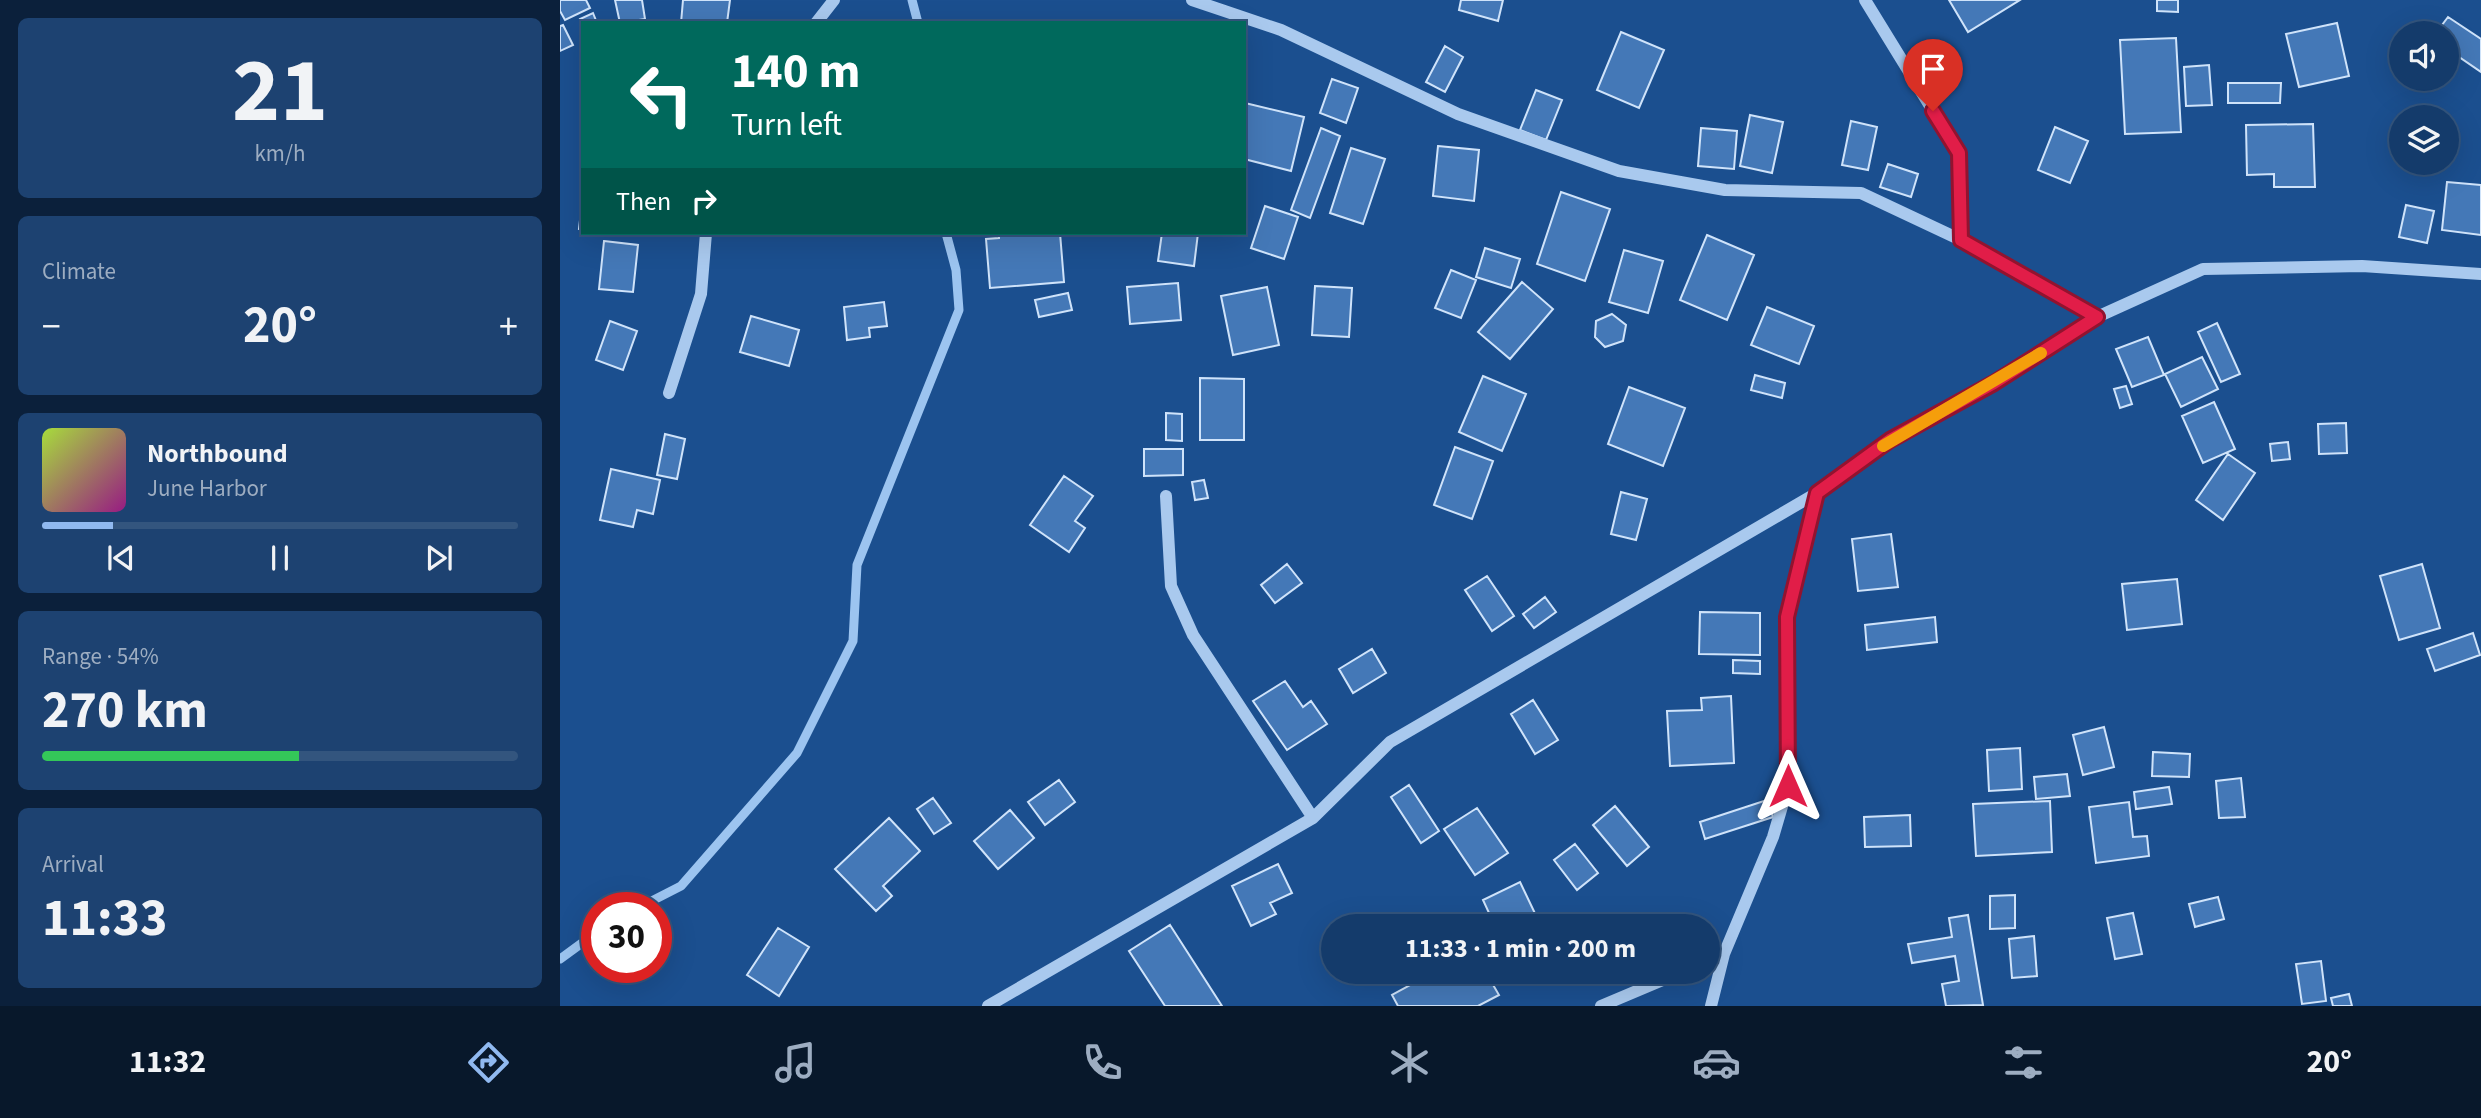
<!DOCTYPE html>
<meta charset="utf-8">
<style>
:root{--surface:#143b6b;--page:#1d4271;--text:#f1f3f6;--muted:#9dadc1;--line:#33557e;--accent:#90b9f0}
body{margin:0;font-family:"Source Sans 3",sans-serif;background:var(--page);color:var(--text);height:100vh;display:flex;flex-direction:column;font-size:26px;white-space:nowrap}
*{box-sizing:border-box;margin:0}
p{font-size:23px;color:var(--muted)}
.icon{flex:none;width:38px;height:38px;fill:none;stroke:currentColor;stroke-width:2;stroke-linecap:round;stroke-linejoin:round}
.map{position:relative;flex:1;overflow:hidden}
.sheet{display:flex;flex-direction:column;gap:18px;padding:18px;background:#0b203b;width:560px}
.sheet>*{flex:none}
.top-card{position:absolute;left:21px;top:21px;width:665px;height:214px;border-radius:0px;box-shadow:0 7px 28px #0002,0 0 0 2px var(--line);background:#00695c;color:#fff;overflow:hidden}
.buttons{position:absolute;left:1829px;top:21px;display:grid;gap:14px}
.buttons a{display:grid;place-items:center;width:70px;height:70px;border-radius:50%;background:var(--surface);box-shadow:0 7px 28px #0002,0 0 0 2px var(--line);font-size:35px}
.speed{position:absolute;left:21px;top:892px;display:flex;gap:14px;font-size:35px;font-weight:700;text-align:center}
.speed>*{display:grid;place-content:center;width:91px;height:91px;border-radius:50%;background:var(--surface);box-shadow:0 7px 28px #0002,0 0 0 2px var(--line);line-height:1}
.speed .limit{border:10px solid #d22;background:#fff;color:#111}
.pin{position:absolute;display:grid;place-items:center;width:60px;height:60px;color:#fff;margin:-72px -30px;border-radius:50% 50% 50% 0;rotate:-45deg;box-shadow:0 0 7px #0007}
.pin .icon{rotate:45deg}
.me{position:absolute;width:77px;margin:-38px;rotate:0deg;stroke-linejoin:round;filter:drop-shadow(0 0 5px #0008)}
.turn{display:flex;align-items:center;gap:24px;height:147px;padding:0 35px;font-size:32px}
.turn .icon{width:91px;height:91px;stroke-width:2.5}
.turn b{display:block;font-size:49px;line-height:60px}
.then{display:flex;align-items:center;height:66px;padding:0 35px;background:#0003;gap:14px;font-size:26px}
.big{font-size:52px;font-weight:700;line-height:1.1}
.sheet .tile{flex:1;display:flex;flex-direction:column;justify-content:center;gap:10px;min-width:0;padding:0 24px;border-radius:10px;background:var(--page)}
.sheet .dial{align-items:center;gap:0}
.dial b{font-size:91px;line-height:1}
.song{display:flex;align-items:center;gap:21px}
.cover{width:84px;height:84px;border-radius:10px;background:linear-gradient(135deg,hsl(80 70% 55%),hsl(310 70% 35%))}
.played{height:7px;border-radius:4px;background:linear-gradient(90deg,var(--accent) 15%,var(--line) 15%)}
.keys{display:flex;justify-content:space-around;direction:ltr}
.heat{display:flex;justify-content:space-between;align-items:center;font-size:38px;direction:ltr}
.charge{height:10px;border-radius:5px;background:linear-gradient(90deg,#34c759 54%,var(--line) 0)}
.trip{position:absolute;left:761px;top:914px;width:399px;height:70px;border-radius:35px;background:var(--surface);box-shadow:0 7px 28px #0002,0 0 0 2px var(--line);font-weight:700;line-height:70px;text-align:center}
.menu{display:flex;height:112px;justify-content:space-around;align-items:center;background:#08182b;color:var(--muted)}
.menu .icon{width:49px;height:49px}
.menu .selected{color:var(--accent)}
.menu b{font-size:32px;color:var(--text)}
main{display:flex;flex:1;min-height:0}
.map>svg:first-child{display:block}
</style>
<main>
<section class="sheet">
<div class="tile dial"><b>21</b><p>km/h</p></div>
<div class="tile"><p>Climate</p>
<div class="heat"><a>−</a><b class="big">20°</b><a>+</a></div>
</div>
<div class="tile">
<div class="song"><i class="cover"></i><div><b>Northbound</b><p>June Harbor</p></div></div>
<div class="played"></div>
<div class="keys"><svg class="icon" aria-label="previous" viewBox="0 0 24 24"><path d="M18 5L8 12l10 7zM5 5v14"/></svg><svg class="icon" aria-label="pause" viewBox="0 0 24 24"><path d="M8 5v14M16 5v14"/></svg><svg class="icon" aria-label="next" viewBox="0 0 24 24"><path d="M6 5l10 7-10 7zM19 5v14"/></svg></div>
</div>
<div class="tile"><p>Range · 54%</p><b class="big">270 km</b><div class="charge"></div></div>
<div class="tile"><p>Arrival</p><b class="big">11:33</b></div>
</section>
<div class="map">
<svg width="1921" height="1006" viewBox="0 0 1921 1006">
<rect width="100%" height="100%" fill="#1b4f8f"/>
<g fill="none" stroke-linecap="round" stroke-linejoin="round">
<!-- stream -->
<path stroke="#9cc4f0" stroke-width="9" d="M352,0l6,23
M78,908l43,-22 116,-133 56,-112 4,-76 102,-255 -3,-40 -10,-37
M0,959l37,-27"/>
</g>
<!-- building -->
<path fill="#4478b7" stroke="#cfe3fa" stroke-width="2" d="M0,0h26l4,8 -25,12 -5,-9z
M55,0h27l3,19 -25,4z
M123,0h47l-3,23h-46z
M901,0h42l-5,21 -39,-11z
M1389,0h71l-52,32z
M1597,0h21v12l-21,-1z
M33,13l4,10h-14v4l-3,-8z
M1888,17l33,22v33l-35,-24v-15h-10z
M1777,23l12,53 -50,11 -13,-53z
M3,25l10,20 -13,6v-25z
M1061,32l43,18 -25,58 -42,-18z
M1616,38l5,94 -56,2 -5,-94z
M885,46l18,11 -18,35 -19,-10z
M1649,65l3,40 -26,1 -2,-39z
M772,79l26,9 -12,35 -26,-10z
M1668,83h53l-1,20h-52z
M976,90l26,10 -16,40 -26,-10z
M685,103l59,14 -13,54 -47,-12z
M1190,115l33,7 -11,51 -32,-7z
M1291,121l26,6 -9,43 -26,-5z
M1753,124l2,63h-41v-13l-27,1 -1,-50z
M1495,127l33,14 -18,42 -32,-13z
M761,128l19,8 -30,82 -19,-8z
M1141,128l36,3 -3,38 -36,-3z
M878,146l41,4 -5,51 -41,-5z
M791,148l34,11 -22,65 -33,-11z
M1328,164l30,10 -7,23 -31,-10z
M1887,182l34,3v50l-39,-5z
M1001,192l49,17 -25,72 -48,-17z
M23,194v36l-4,-1z
M1846,205l28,6 -7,32 -28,-6z
M705,206l33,11 -14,42 -33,-11z
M439,233h61l4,49 -74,6 -4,-49 13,-1z
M602,233h36l-4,33 -36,-5z
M1147,235l47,20 -27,65 -47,-20z
M44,241l34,4 -5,47 -34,-3z
M925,248l35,11 -9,29 -35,-11z
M1064,250l39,11 -15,52 -39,-11z
M891,270l25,10 -15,38 -26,-10z
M962,282l31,27 -43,50 -32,-27z
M618,283l3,37 -51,4 -3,-37z
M755,286l37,2 -3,49 -37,-2z
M707,287l12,58 -46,10 -12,-59z
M508,293l4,17 -33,7 -4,-17z
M324,302l3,24 -18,2 1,9 -23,3 -3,-33z
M1207,307l47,19 -15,38 -48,-19z
M1052,314l14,11 -3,16 -18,6 -10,-10 1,-16z
M191,316l48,14 -10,36 -49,-14z
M50,321l27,10 -14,39 -27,-10z
M1657,323l23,51 -19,8 -23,-50z
M1588,337l16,38 -32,12 -16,-38z
M1642,357l16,32 -37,18 -16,-33z
M1195,375l30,8 -3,15 -31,-8z
M923,376l43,18 -24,57 -43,-19z
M640,378l44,1v61h-44z
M1566,386l6,18 -12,4 -6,-19z
M1069,387l56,21 -22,58 -55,-22z
M1654,402l21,47 -32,14 -21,-47z
M606,413l16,1v27l-16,-1z
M1786,423l1,30 -28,1 -1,-30z
M105,434l20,5 -8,40 -20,-4z
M1728,442l2,17 -18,2 -2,-17z
M895,447l38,14 -21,58 -38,-14z
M584,449h39v26l-39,1z
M1668,454l27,19 -32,47 -27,-20z
M51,469l49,11 -7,34 -16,-4 -4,17 -33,-7z
M504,476l29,20 -18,25 10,7 -16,24 -39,-27z
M644,480l4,18 -13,2 -3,-18z
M1061,492l26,7 -11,41 -25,-6z
M1331,534l7,53 -40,4 -6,-52z
M727,564l15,19 -27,20 -14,-18z
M1862,564l18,64 -41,12 -19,-64z
M927,576l27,40 -22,15 -27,-41z
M1617,579l5,45 -55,6 -5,-46z
M985,597l11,15 -22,16 -11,-14z
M1140,612l60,1v42l-61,-1z
M1375,617l2,25 -70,8 -2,-25z
M1913,633l7,22 -45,16 -8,-22z
M812,649l14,24 -33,20 -14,-24z
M1173,660l27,1v13l-27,-1z
M725,681l18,26 8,-6 16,23 -40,26 -34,-49z
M1171,696l3,67 -64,3 -3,-55 35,-1 -1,-12z
M973,700l25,40 -23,14 -24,-40z
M1544,727l10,40 -31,8 -10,-40z
M1460,748l2,41 -33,2 -2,-41z
M1593,752l37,2 -1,23 -37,-1z
M1507,774l3,22 -34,3 -2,-22z
M1681,778l4,39 -26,1 -3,-37z
M499,780l16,22 -30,23 -17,-23z
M849,785l30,46 -18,12 -30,-46z
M1609,787l3,17 -36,5 -2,-17z
M373,798l18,25 -17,11 -17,-25z
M1207,800l6,17 -68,22 -5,-17z
M1490,801l2,51 -76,4 -3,-52z
M1569,802l4,35 14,-1 2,20 -53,7 -7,-56z
M1055,806l34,41 -22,19 -34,-41z
M917,808l31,45 -33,22 -31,-46z
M450,810l24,28 -36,31 -24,-28z
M1350,815l1,31 -46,1 -1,-30z
M329,818l31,33 -37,35 9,10 -16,15 -41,-42z
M1015,844l23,29 -21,17 -23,-30z
M718,864l14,29 -22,10 6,11 -25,12 -19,-40z
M960,882l21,44h-46l-12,-26z
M1455,895v33l-25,1v-33z
M1658,897l6,22 -29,8 -6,-23z
M1573,913l9,41 -27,5 -8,-41z
M1408,915l15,90 -37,1 -4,-22 17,-3 -4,-25 -43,7 -4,-19 44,-7 -3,-19z
M610,925l52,81h-57l-36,-55z
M218,928l31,19 -30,49 -32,-21z
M1474,936l3,40 -25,2 -3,-39z
M1761,961l5,40 -24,3 -6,-40z
M842,971h83l14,24 -21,11h-80l-6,-11 18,-10z
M1789,994l3,12h-19l-2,-8z"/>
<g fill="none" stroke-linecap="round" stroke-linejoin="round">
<!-- minor -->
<path stroke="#a9c9ee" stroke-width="12" d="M632,0l89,30 177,84 161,57 106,19 136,3 100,47 136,77
M1305,0l94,153 2,87
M256,23l18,-23
M109,393l32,-99 5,-61
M606,496l5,90 22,49 120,183
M428,1006l325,-188 77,-76 427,-249 73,-53 104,-57 103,-66 106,-48 159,-3 119,8
M1041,1006l83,-35
M1151,1006l13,-52 49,-117 15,-51 -1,-169 30,-124"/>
</g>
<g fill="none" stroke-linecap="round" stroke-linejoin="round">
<defs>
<path id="route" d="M1228,786l-1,-169 30,-124 73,-53 104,-57 103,-66 -136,-77 -2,-87 -26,-42"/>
</defs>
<!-- route casing -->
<use href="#route" stroke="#92132f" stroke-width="18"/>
<!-- route -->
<use href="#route" stroke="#e11d48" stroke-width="12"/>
<!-- slow -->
<path stroke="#f59e0b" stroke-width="12" d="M1323,446l158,-93"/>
</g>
</svg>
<div class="buttons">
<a><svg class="icon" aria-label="sound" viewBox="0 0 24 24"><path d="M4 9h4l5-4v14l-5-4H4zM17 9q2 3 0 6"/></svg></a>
<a><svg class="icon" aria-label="layers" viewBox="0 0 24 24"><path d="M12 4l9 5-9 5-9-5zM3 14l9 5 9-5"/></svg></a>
</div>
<div class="speed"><div class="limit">30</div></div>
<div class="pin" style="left:1373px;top:111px;background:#d93025"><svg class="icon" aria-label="arrive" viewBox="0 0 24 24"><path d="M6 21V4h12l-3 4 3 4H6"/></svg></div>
<svg class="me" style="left:1228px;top:786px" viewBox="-20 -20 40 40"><path d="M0-17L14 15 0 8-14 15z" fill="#e11d48" stroke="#fff" stroke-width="4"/></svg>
<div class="trip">11:33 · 1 min · 200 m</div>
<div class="top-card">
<div class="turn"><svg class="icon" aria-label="left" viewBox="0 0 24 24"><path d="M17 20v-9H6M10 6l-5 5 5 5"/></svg><div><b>140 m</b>Turn left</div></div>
<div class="then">Then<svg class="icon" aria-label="right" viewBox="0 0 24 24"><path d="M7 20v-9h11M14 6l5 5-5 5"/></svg></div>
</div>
</div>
</main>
<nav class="menu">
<b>11:32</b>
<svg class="icon selected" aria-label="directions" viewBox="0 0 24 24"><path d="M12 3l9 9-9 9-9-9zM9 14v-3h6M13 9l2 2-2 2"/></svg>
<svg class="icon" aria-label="music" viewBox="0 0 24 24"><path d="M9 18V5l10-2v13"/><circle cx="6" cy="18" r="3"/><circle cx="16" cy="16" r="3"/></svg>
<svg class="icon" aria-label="phone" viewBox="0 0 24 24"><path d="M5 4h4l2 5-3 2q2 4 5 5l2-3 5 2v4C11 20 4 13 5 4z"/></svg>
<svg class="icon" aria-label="climate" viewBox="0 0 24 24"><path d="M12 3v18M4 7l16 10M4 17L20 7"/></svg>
<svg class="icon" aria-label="car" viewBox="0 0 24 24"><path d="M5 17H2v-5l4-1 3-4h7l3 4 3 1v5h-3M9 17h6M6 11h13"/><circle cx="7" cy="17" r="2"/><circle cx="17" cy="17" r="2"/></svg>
<svg class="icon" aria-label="filters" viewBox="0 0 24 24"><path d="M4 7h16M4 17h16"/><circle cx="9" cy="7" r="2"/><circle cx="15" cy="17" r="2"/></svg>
<b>20°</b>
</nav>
